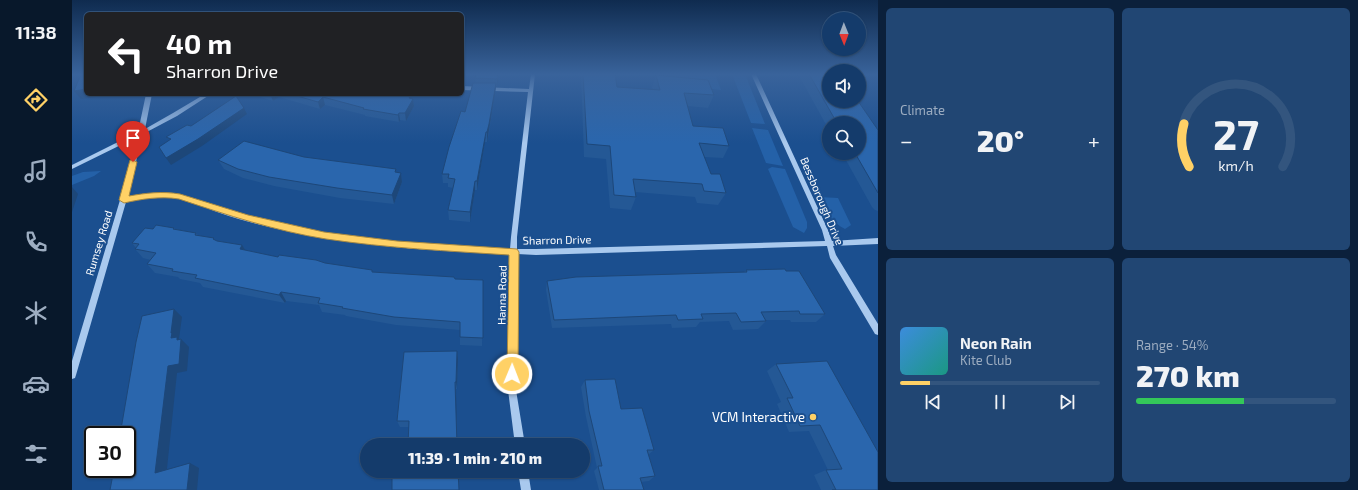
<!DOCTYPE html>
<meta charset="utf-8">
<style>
:root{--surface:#143b6b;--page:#214673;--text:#f1f3f6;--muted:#9dadc1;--line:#33557e;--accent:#ffd166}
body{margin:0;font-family:"Exo 2",sans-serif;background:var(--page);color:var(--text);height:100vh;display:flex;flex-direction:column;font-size:15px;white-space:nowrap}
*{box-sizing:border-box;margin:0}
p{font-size:13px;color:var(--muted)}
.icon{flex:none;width:22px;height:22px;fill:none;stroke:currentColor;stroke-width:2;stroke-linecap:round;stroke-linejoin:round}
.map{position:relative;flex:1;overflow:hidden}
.panel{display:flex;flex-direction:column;gap:8px;padding:8px;background:#0b203b;width:480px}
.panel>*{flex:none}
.hud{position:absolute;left:12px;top:12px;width:380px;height:84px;border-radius:6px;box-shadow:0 1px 3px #0004,0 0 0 1px var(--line);background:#202124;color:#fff;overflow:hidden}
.needle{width:26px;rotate:179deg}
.tools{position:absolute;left:750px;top:12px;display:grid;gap:8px}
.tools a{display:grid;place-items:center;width:44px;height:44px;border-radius:50%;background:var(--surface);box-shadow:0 1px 3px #0004,0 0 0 1px var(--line);font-size:20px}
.speed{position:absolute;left:12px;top:426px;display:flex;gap:8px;font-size:20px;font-weight:700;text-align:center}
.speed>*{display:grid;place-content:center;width:52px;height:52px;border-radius:50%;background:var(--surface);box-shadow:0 1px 3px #0004,0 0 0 1px var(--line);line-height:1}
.speed .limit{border:2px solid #111;border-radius:6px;background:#fff;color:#111}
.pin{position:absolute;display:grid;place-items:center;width:34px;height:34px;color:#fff;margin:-41px -17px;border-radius:50% 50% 50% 0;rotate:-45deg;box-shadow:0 0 4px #0007}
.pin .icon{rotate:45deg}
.me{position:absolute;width:44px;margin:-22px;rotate:1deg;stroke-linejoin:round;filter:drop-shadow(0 0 3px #0008)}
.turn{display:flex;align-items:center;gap:14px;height:84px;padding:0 16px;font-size:18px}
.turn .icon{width:52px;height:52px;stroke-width:2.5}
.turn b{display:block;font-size:28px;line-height:34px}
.big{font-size:30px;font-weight:800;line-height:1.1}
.panel .widget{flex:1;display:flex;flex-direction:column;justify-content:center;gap:6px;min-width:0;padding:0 14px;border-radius:6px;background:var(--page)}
.panel .dial{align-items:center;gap:0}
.dial svg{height:104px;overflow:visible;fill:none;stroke:var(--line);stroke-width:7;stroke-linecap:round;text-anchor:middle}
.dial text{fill:var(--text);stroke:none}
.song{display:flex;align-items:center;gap:12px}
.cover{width:48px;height:48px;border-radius:6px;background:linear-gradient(135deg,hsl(210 70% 55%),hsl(170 70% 35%))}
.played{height:4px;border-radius:2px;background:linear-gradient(90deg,var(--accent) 15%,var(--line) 15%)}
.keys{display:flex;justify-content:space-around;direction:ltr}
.heat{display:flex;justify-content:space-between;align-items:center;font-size:22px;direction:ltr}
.charge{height:6px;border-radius:3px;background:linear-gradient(90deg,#34c759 54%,var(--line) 0)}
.panel .tiles{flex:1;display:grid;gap:8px;grid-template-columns:repeat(2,1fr)}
.trip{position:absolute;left:288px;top:438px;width:230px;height:40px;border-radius:20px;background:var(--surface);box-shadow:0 1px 3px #0004,0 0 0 1px var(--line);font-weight:800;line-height:40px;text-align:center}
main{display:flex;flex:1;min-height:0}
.menu{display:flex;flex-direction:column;width:72px;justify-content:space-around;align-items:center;background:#08182b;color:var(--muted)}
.menu .icon{width:28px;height:28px}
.menu .on{color:var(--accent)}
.menu b{font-size:18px;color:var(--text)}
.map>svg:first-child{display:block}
</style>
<main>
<nav class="menu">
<b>11:38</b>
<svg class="icon on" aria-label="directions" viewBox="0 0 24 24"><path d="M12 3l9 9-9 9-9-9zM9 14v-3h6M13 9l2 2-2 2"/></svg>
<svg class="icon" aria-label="music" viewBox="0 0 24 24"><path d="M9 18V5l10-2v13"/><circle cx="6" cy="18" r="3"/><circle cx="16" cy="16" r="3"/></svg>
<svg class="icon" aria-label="phone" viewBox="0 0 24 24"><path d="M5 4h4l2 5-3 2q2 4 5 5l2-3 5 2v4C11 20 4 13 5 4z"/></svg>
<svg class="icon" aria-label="climate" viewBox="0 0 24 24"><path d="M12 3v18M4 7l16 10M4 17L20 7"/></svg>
<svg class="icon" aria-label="car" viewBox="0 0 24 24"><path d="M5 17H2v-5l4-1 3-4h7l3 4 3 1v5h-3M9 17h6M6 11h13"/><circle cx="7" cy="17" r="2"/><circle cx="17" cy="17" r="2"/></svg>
<svg class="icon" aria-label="filters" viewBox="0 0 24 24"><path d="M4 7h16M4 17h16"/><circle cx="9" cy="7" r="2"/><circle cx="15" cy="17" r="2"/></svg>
</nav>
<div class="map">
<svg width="806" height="490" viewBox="0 0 806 490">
<rect width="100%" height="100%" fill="#1b4f8f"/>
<!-- green -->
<path fill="#2461a8" d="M598,74h45l6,16 -37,-4 -13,-7z
M660,74h13l20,50 -14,-1z
M680,128l16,2 15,36 -17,-3z
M700,167l13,2 22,53v6l-3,5 -11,-6 -25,-58z
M29,171l-7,5 -22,9v-9l11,-4z
M747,197l19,1 13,27 -6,4c-14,-7 -19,-18 -26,-32z"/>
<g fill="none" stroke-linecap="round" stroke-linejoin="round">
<!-- minor -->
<path fill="#a9c9ee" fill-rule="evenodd" d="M459,74h4l-18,163v12h19l289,-8 -3,-11 -71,-156h5l72,156 4,11 46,-3v6l-45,2 3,9 42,69v11l-3,-1 -45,-76 -3,-12 -291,9 -19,-1 -1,136 9,55h-10l-7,-55 2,-136c-66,-2 -133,-7 -199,-18 -30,-6 -62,-13 -91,-23 -15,-5 -30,-13 -46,-15 -16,-2 -32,1 -48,4l-50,173 -1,3 -3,1v-18l48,-161 17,-63 -65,32v-4l66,-33 8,-38h6l-7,35 28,-16 32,-19h6l-34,22 -34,18 -16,63c17,-3 37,-7 54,-2 15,4 29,10 44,15 28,8 57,15 85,20 66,12 133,17 200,19l1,-12 17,-145 -66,-2v-4l67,3z
M446,471h10l3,19h-10z"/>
</g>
<!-- wall -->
<path fill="#245895" d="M404,74h23l-2,12h-1l-1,7 -6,40 -2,9h-2l-8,48h-2l-5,32 -21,-2 -1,-10 5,-22 -5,-1v-4h-5l-1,-9 23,-62 10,-29z
M509,74h34l2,13 36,3 -1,-3 4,-12 58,20 -6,13 -20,-2 5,20 36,20 -6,12 -19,-1 7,17 15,19 -8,12 -21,-2 -2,-6 -60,-5 1,5 -5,13 -21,-2 -4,-49 -22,-2z
M726,74h31l49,56v81l-3,-1 -3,-3 -30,-54h17v-30h-30v7z
M179,94h152l9,5h1l1,7 -8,15 -6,-1 -1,2 -34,-6v-1l-40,-10 -5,4 -41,-12 -6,4z
M232,157l92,12v3l5,1 1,9 -8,22 -54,-6 -66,-12 -31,-8 -19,-9 -6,-9z
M102,228l1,1 21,4 2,2 19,6 25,4 3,5 33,7 94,13 1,2 82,7 28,1 -1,66 -22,-1v-15l-64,-5 -50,-9 -1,-1 -23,-3 -3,-7 -33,-4 -1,2 -82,-16 -3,-4 -20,-4 -2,-2 -23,-4 -8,-9 4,-4 -8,-2 -8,-9 1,-1 -4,-5 21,-14z
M674,270l40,1 39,43 -9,8h-25l-1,-2h-25l1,1 -8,8 -25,1 -4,-9 -29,1 -4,5 -24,1 -1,-4 -119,4 -6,-38 1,-9 197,-9z
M385,351l1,8 -1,30h-1l-47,38h-9l-3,-6z
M704,364l102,126h-57l-7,-15 12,-5h2l-19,-39 -20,1 -12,-28 4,-2 -14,-31z
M513,380l36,29 33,41 -6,5 7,21 -6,5 -8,1 3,8h-45l-5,-19 3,-3 -11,-51 -5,-30z"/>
<!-- shaded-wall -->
<path fill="#1d4779" d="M426,74h1l-2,12v-7z
M424,83l-1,10 -8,49v-10z
M14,89v5h27l-1,1 -31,4 -7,-8z
M198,94h8l1,3 -6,4z
M339,95l1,6 1,-2 1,7 -8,15 -1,-8 4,-15z
M251,97l2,8 -5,4 -2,-7z
M172,108l3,6 -45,32 -31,19 -5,-7z
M327,113l1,7 -1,2 -1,-7z
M414,132l-1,10 -8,48v-9z
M329,173l1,9 -8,22 -2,-9z
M403,181v9l-5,32v-10z
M0,187l6,7 -6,18z
M170,245l6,9 -8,-5z
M209,292l5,9 -1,2 -6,-8z
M102,309l8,8 -3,22 2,1v-1l8,8 -2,24 -10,2 -11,105 -11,-5 13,-107 3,-28v-5z
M385,351l1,8 -1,30 -1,-7z
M383,382l1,7 1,56z
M118,463l9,5 -2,22h-10z"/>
<!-- building -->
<path fill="#2a66ad" stroke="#1d4779" d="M9,74h5v15l-12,2z
M404,74h22l-1,5 -22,-1z
M511,74h32l2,13 43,3 -4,-15 52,5 6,15 -30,-2 9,33 30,2 6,18 -30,-3 12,31h9l6,19 -22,-2 -2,-7 -69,-5 3,18 -22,-2 -4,-49 -23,-2z
M737,74h20v27h29l20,29v63l-23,-40h4v-30h-22z
M401,83h23l-7,41 -2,8h-1l-9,49h-2l-5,31 -22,-2 7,-31 -7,-1 1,-4h-7l7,-27 12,-36 4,1z
M218,94h113l8,1 -2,3 4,1 -8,14h-6l-1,2 -35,-6 1,-1 -41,-11 -5,5z
M164,96l8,12 -46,31 -32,19 -7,-11 12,-8 -5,-2 21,-12 4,1z
M172,141l60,16 92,12 -1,3 6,1 -9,22 -55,-7 -68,-11 -31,-8 -20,-9z
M84,225l18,3 -1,1 23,4 -1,2 19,3 -1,1 4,2 25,4 -2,4 38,8 1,-2 37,5 9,3 47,7v2l82,5 1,2 28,1v58l-23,-1v-15l-66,-5 -52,-9 1,-1 -25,-4 2,-5 -39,-6 -2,3 -84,-17 2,-3 -25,-4 1,-2 -26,-5 9,-11 -21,-4 4,-5 -7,-1 13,-15 8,1z
M713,269l1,2h13l26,43h-25l-1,-3 -38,1 5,9 -25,1 -5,-9 -35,1 2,5 -25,1 -2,-5 -122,5 -7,-39 29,-4 171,-5 -1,-2z
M102,309l-3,24h1l-1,5 6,-1v3l4,-1 -2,25 -11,2 -13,107 35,-10 -3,27h-77l4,-21h13v-34h-7l16,-93 6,-26z
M385,351l-1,31h-1l2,63h-49l1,-24h-12l7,-69z
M755,361l51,91v38h-46h4l-10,-20 16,-1 -22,-44 -20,1 -13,-28h6l-17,-34z
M543,379l6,30 21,-1 12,42h-7l8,26 -15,2 4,12h-40l-6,-24h4l-13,-55 -4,-31z
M335,471h51l1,19h-67v-12l15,-1z"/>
<!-- sky -->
<linearGradient id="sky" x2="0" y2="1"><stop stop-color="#0f2b4f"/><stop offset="0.52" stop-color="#39639b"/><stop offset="1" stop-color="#39639b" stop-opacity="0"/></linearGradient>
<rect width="806" height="143" fill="url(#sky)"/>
<!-- route -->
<path fill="#ffd166" stroke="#a68842" d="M58,160h3l4,2 -8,34c17,-3 33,-5 51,-2l68,21 76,17 73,9 120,8 2,3 -1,122 -2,4 -4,2 -3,-2 -2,-4 2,-119c-61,-4 -122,-7 -183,-16 -50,-8 -99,-24 -147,-40 -19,-3 -37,0 -55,4l-5,-3z"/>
<!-- markers -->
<circle fill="#ffd166" stroke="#1b4f8f" stroke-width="1.5" cx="741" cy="417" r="4"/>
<g text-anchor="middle" stroke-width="4" stroke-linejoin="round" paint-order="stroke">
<!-- street labels -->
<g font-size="11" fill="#fff" stroke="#1b4f8f">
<text transform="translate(750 201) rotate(67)" y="4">Bessborough Drive</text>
<text transform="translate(485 240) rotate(-1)" y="4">Sharron Drive</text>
<text transform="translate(27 243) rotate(-73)" y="4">Rumsey Road</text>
<text transform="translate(430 295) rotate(-89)" y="4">Hanna Road</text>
</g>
<!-- near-poi labels -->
<g font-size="13" fill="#fff" stroke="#1b4f8f" text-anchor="end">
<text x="733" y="422">VCM Interactive</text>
</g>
</g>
</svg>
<div class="tools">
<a><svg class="needle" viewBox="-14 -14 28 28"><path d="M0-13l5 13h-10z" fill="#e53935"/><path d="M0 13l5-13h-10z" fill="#9dadc1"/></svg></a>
<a><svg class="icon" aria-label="sound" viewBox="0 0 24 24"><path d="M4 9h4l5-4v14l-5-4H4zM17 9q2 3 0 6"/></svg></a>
<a><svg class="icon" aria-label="search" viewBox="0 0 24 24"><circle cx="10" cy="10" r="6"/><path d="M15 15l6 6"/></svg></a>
</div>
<div class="speed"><div class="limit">30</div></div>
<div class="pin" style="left:61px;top:162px;background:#d93025"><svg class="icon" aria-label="arrive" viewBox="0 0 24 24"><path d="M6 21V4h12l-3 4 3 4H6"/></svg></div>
<svg class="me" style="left:440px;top:374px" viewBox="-20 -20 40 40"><circle r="17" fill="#ffd166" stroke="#fff" stroke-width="3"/><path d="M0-11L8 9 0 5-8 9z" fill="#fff"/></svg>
<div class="trip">11:39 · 1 min · 210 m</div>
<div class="hud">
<div class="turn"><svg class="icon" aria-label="left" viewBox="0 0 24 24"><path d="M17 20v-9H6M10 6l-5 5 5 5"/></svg><div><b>40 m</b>Sharron Drive</div></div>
</div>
</div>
<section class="panel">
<div class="tiles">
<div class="widget"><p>Climate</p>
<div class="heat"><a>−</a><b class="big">20°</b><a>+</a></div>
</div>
<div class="widget dial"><svg viewBox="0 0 100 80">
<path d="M14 69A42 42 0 1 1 86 69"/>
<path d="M14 69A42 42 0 0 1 10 36" stroke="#ffd166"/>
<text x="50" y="56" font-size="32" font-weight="700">27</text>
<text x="50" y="72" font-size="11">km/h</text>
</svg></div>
<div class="widget">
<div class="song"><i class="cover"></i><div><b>Neon Rain</b><p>Kite Club</p></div></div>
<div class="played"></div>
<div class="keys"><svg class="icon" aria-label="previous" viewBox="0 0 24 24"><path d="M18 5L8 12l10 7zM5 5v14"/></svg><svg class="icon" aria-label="pause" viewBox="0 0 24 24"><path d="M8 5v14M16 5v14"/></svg><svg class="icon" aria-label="next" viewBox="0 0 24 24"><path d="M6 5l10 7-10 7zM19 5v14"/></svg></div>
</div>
<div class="widget"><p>Range · 54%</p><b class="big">270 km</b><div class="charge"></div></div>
</div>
</section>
</main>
